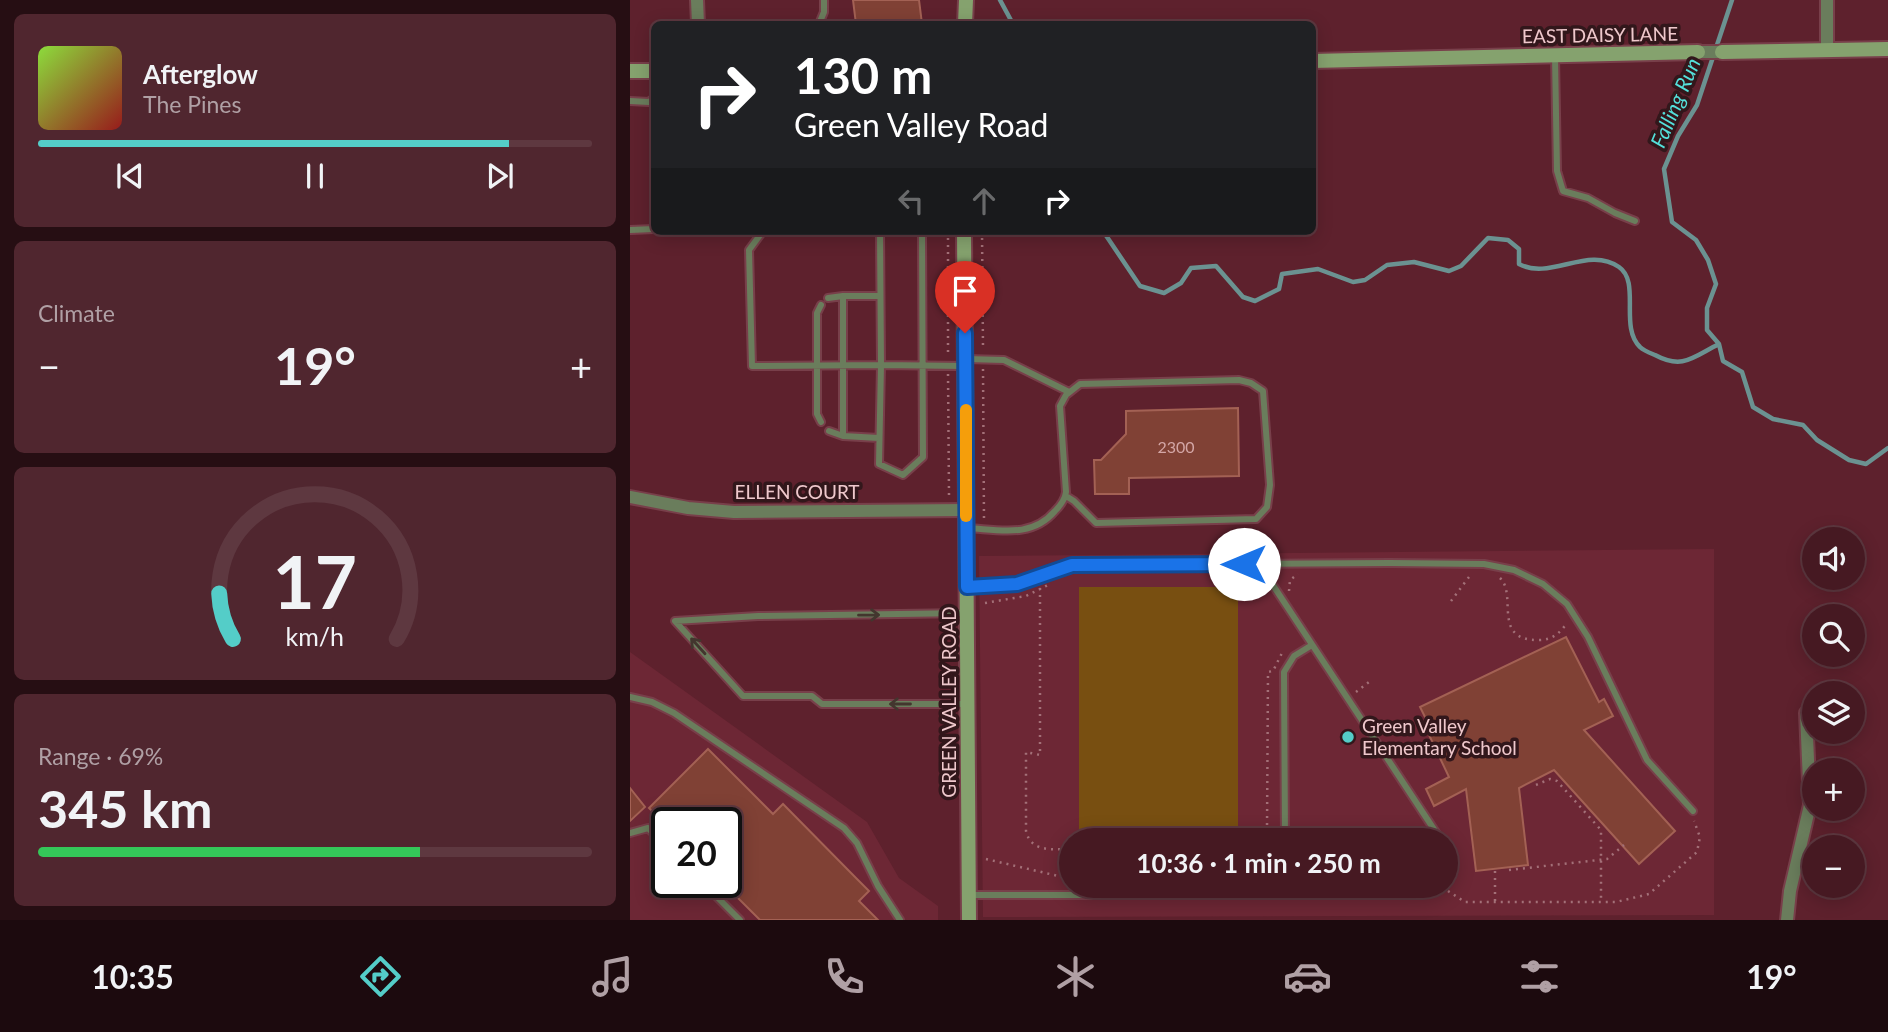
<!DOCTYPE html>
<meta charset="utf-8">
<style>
:root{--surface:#461922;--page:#50262f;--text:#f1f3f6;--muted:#b0a0a5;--line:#5e3840;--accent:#54cdc8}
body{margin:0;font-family:Lato,sans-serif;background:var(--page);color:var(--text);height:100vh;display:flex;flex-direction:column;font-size:26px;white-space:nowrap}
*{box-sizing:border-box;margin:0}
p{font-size:23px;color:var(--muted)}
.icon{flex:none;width:38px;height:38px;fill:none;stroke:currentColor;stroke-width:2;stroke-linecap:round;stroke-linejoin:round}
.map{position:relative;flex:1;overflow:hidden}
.panel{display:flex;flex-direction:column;gap:14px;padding:14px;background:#260e13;width:630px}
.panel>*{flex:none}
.banner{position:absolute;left:21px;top:21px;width:665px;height:214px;border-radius:10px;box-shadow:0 4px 18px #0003,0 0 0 2px var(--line);background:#202124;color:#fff;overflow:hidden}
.fabs{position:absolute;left:1172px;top:527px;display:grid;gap:14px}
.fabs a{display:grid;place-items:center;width:63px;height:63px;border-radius:50%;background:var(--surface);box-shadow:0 4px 18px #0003,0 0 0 2px var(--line);font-size:35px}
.speed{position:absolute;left:21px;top:807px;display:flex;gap:14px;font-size:35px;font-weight:700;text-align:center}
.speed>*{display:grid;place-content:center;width:91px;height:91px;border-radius:50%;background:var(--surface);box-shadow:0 4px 18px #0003,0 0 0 2px var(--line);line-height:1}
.speed .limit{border:4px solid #111;border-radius:10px;background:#fff;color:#111}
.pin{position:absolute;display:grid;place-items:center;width:60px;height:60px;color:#fff;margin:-72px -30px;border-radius:50% 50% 50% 0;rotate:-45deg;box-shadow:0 0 7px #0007}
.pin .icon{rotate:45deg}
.me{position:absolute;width:77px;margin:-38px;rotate:270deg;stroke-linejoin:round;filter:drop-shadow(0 0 5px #0008)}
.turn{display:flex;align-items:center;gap:24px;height:147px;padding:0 28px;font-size:32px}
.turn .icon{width:91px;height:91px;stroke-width:2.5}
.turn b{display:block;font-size:49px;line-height:60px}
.lanes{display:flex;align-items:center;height:66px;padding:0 28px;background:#0003;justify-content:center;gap:35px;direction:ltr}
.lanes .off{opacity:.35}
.big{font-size:52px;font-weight:700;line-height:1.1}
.panel .card{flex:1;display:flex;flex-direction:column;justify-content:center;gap:10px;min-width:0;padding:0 24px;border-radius:10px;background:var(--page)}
.panel .dial{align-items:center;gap:0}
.dial svg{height:182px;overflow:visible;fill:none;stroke:var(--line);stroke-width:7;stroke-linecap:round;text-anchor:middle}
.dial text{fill:var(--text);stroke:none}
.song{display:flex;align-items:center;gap:21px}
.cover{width:84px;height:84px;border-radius:10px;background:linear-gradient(135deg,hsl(90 70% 55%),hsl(0 70% 35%))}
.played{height:7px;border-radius:4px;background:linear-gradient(90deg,var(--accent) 85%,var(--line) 85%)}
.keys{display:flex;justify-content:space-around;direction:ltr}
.heat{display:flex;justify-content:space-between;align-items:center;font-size:38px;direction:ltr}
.charge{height:10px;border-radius:5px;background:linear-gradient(90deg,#34c759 69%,var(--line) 0)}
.trip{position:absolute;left:429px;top:828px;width:399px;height:70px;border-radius:35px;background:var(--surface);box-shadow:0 4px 18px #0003,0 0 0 2px var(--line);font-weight:700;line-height:70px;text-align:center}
.tab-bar{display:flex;height:112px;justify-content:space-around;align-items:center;background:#1c0a0e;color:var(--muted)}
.tab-bar .icon{width:49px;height:49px}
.tab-bar .current{color:var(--accent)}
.tab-bar b{font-size:32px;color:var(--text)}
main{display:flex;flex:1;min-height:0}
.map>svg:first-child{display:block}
</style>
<main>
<section class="panel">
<div class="card">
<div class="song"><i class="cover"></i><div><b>Afterglow</b><p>The Pines</p></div></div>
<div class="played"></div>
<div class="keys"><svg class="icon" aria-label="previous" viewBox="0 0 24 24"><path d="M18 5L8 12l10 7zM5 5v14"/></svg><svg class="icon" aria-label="pause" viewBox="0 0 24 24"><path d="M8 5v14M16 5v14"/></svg><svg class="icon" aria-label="next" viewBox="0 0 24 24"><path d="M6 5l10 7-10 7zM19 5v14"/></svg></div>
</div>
<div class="card"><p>Climate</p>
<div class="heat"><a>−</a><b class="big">19°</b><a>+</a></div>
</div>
<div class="card dial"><svg viewBox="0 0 100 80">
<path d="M14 69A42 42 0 1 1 86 69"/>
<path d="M14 69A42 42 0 0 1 8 49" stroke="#54cdc8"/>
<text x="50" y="56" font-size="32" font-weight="700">17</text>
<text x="50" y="72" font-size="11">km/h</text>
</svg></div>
<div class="card"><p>Range · 69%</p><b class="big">345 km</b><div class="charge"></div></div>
</section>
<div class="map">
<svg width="1258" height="920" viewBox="0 0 1258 920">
<rect width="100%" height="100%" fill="#5e212d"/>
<!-- built -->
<path fill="#6d2735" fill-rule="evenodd" d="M1084,549v366l-731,2 -4,-361zM441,840h375v46h-375z
M0,652l237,170 32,56 39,28v14h-308zM37,822h59v60h-59z"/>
<!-- green -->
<path fill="#784f11" d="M449,587h159v247h-159z"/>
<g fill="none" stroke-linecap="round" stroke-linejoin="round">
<!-- stream -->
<path stroke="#6b9291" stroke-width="4.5" d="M370,0l13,24
M1102,0l-35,105 -19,31 -14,33 8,53 24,18 12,20 8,24 -9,24v22l12,14 4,17 19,11 11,35 20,12 30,6 14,15 32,20 17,4 22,-16
M473,231l37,55 24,7 17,-10 10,-15 25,-2 27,31 12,4 24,-12 3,-15 36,-5 35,13 12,-2 22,-15 27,-3 35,9 12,-5 27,-28 20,2 11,9v15c31,17 69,-19 100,3 22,15 0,60 21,80 4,4 10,6 15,8 28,15 38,2 64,-11"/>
</g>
<!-- building -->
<path fill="#804135" stroke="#a36154" stroke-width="2" d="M223,0h66l3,24h-66z
M608,408l1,68 -110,2v16h-34l-1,-34h7l25,-26v-23z
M936,637l33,65 5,-3 9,17 -29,14 91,101 -36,33 -85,-94 -35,18 9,77 -52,6 -10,-82 -32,17 -8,-17 23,-12 -20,-42 4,-2 -13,-26z
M78,749l65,65 10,-10 73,74 13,13 -10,10 19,19h-118l-34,-34v-64h-63l-14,-14z
M0,788l15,19 -15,14z"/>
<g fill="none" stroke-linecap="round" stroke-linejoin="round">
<defs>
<path id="lane" d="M189,24l5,-12v-12
M925,56l2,115 6,20 25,7 27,15 20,8
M0,101l19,1 5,-4
M0,230l24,-1
M133,231l-14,19 3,116 129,-1 -2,99 24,11 20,-18 -1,-226
M250,231l1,134 83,1
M198,298l15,-2
M191,305l-4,8v101l4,8
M336,359l38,1 65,32
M199,431l14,5 36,2
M213,436v-140h36
M338,528c33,2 64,10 87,-17 6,-6 10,-11 11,-19l-6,-86 6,-11 14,-11 159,-4 12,3 12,8 7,94 -3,22 -11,12 -160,4 -22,-22 -8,-5
M629,564l182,276
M337,587h36l69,-22 318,-2 94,1 30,6 29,14 24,20 21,33 59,123 46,51
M0,697l22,5 22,11 170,115 13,15 21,43 22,34
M336,704h-144l-10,-8h-69l-68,-75 83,-5 209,-3
M0,833l18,-5 19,18
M655,840l-1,-168 10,-16 18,-11
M816,847l4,13 -4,18
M72,882l38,38
M341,895h443l17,-3 9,-6"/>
<path id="street" d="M67,0l1,24
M1197,0v50
M1068,52h24
M0,497l58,11 46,4 232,-2
M1157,920l3,-29 20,-86 -4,-92"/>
<path id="secondary" d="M335,24l1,-24
M1092,52l166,-3
M682,61l386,-9
M0,71h24
M334,231l5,689"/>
</defs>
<!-- lane casing -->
<use href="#lane" stroke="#783f4a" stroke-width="10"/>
<!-- street casing -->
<use href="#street" stroke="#783f4a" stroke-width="16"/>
<!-- secondary casing -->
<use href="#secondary" stroke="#783f4a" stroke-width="18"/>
<!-- path -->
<path stroke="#a37078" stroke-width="2.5" stroke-dasharray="2 5" stroke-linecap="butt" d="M318,231v126
M352,231l1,117
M353,369l1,151
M318,374l1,122
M870,578c18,17 -9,63 39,62 13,0 21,-7 28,-17
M410,588v167l-14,-3v79c5,22 27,18 45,18
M659,591l1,-11 8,-6
M821,601l21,-28
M355,603l41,-7 22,-11
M726,692l13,-10
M770,757l29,-15
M906,785l14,-6 7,2 44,49v72
M644,836l-7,-7 1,-157 5,-1 9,-18
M356,859l85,20
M879,870l98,-11 17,-14
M865,871v31
M818,891l17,11h151l33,-8 48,-42 3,-15 -6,-16"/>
<!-- lane -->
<use href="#lane" stroke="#6a7d5c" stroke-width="6"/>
<!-- street -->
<use href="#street" stroke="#6a7d5c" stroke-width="12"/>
<!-- secondary -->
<use href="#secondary" stroke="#85a26e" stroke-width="14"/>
</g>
<!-- one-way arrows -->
<defs><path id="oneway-shaft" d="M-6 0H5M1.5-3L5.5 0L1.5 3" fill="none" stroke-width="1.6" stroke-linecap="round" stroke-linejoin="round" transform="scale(1.75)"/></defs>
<g stroke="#43362e">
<use href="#oneway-shaft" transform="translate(239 615) rotate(-1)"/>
<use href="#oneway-shaft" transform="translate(68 646) rotate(-132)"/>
<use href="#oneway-shaft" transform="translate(270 704) rotate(-180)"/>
</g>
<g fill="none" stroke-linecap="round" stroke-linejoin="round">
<defs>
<path id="route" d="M335,333l2,254 50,-3 55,-19 172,-1"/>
</defs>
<!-- route casing -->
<use href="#route" stroke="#114b97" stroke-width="18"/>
<!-- route -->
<use href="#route" stroke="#1a73e8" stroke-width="12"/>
<!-- slow -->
<path stroke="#f59e0b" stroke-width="12" d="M336,410v106"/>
</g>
<!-- markers -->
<circle fill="#54cdc8" stroke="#32171b" stroke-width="2.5" cx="718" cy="737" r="7"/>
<g text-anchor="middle" stroke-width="7" stroke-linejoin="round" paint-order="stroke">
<!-- number labels -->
<g font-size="16" fill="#d3a6a6">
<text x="546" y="453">2300</text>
</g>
<!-- street labels -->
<g font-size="19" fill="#efc8cc" stroke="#32171b">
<text transform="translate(970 35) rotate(-1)" y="7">EAST DAISY LANE</text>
<text x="167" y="499">ELLEN COURT</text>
<text transform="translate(319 702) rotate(-90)" y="7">GREEN VALLEY ROAD</text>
</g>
<!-- poi labels -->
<g font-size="19" fill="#efc8cc" stroke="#32171b" text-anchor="start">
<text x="732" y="733">Green Valley<tspan x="732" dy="22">Elementary School</tspan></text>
</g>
<!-- water labels -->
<g font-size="21" font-style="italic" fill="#54e0db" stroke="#32171b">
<text transform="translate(1046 103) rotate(-67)" y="7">Falling Run</text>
</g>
</g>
</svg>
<div class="fabs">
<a><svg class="icon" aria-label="sound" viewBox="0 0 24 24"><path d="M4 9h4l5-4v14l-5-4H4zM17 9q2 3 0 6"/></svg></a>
<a><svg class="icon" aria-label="search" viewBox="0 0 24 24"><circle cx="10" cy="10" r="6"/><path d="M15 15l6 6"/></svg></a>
<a><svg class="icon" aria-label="layers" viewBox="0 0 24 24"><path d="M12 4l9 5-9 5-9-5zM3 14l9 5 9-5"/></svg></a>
<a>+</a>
<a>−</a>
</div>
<div class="speed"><div class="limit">20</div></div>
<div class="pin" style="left:335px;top:333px;background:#d93025"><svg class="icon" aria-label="arrive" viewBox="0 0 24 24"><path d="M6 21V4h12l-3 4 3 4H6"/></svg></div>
<svg class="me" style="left:614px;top:564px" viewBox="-20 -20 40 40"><circle r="19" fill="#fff"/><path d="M0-13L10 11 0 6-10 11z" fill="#1a73e8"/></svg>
<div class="trip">10:36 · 1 min · 250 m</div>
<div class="banner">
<div class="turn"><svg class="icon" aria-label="right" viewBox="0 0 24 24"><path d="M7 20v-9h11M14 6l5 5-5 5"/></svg><div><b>130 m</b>Green Valley Road</div></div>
<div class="lanes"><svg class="icon off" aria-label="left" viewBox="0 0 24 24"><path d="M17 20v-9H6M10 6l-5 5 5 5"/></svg><svg class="icon off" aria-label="ahead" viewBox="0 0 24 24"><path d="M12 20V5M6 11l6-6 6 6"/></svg><svg class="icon" aria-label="right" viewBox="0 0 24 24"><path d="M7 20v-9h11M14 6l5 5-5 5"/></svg></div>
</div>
</div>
</main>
<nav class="tab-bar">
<b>10:35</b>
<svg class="icon current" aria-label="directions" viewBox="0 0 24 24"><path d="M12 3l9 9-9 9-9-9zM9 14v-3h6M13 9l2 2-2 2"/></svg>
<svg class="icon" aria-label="music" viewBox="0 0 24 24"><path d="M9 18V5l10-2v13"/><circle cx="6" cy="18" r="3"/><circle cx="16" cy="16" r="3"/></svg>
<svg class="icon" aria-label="phone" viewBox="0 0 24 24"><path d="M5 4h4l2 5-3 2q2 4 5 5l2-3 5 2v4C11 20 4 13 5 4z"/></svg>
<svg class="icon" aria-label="climate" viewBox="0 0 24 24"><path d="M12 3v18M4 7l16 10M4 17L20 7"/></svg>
<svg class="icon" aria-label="car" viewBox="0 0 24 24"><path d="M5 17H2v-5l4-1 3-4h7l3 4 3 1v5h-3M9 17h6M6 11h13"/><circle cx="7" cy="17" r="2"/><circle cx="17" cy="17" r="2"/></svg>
<svg class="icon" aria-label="filters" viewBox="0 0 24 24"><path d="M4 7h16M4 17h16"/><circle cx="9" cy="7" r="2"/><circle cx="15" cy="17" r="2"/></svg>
<b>19°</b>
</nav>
